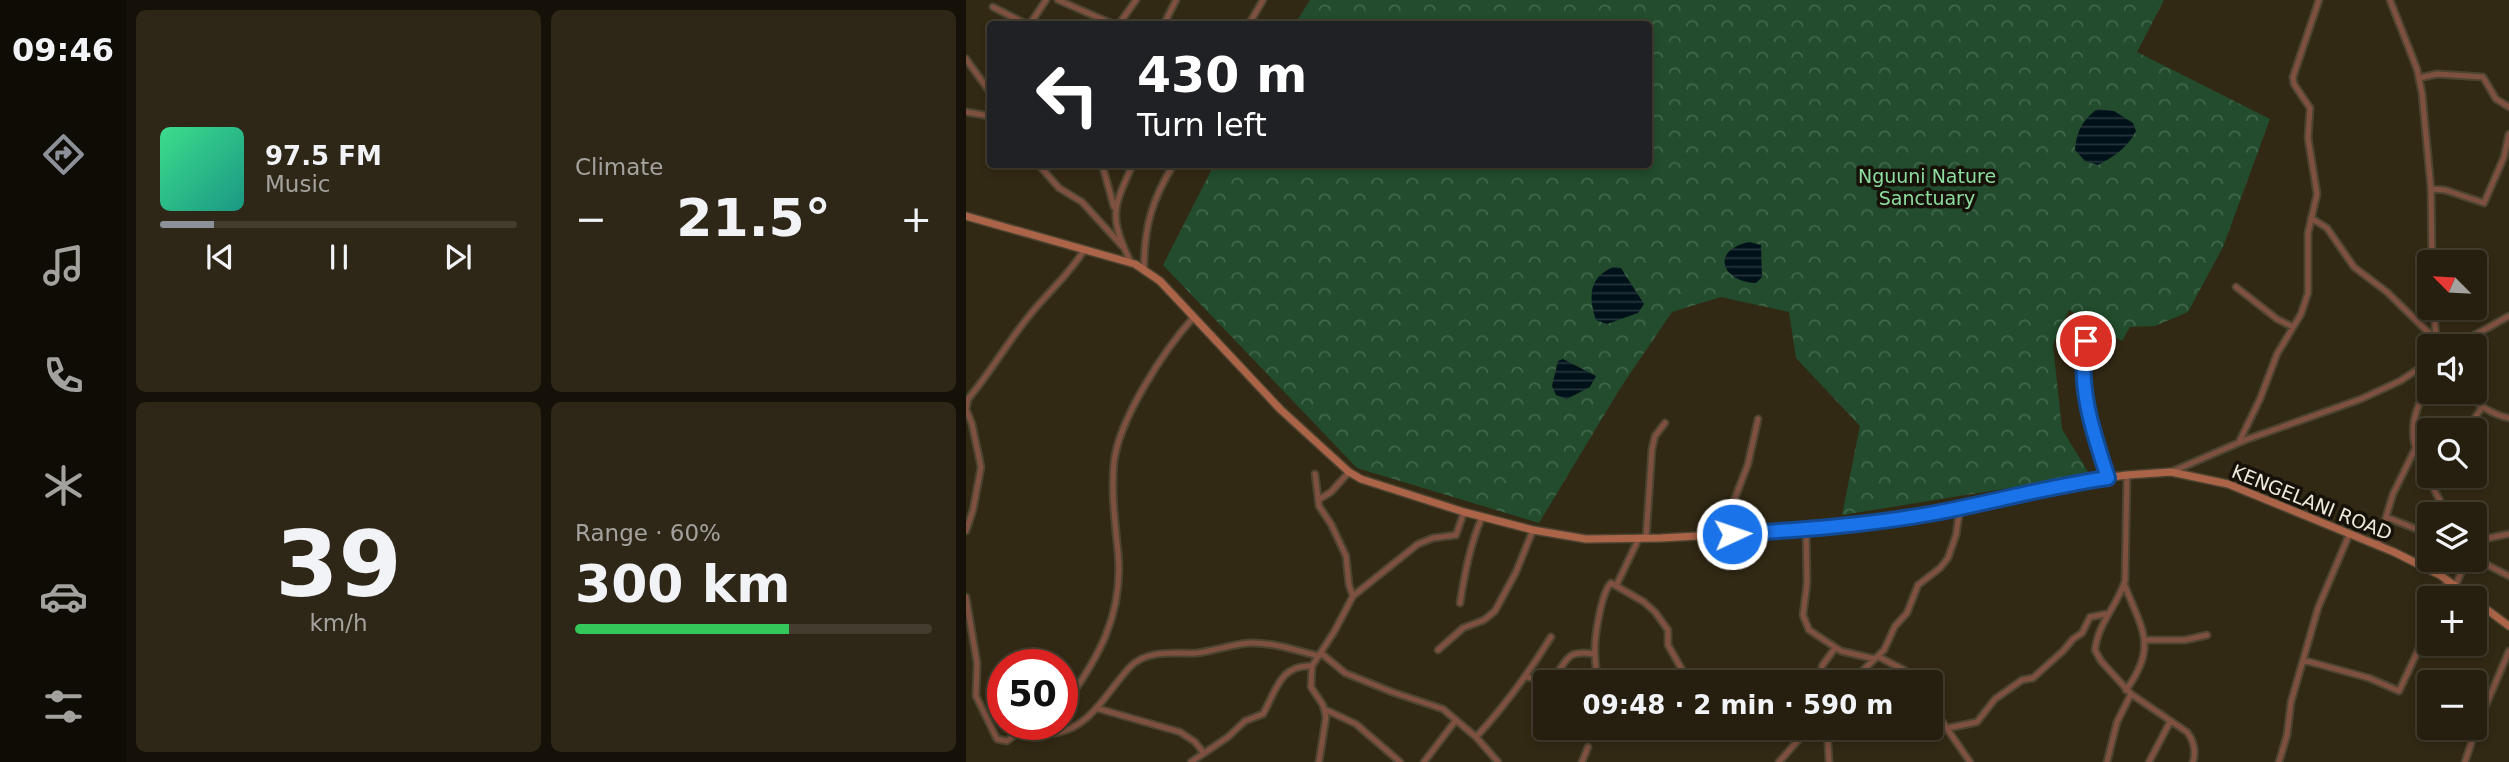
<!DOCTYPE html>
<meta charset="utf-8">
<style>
:root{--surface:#261f0f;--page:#2e2718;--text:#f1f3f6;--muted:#a4a29e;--line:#423d2f;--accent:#8c9099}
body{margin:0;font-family:"DejaVu Sans",sans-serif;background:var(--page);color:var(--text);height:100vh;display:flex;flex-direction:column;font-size:26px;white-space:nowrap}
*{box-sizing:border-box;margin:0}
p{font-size:23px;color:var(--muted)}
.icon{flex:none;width:38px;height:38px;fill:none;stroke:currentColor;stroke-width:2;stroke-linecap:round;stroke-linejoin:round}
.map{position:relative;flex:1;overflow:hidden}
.panel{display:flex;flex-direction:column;gap:10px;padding:10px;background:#151108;width:840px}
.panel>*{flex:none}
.guide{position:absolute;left:21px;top:21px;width:665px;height:147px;border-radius:7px;box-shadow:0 4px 10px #0003,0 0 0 2px var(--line);background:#202124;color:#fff;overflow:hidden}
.needle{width:46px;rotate:294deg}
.tools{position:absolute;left:1451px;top:250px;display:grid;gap:14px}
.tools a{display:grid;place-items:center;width:70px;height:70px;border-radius:7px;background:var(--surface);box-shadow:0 4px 10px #0003,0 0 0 2px var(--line);font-size:35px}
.speed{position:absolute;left:21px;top:649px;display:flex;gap:14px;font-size:35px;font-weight:700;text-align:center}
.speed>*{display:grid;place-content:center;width:91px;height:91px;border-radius:50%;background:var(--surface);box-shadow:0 4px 10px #0003,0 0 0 2px var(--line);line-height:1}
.speed .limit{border:10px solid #d22;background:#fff;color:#111}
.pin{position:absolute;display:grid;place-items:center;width:60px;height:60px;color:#fff;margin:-30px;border:4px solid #fff;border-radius:50%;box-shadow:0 2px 7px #0007}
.me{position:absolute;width:77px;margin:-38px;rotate:87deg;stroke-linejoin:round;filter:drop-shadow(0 0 5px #0008)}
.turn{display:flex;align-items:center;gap:24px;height:147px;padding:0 35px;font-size:32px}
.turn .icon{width:91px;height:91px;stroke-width:2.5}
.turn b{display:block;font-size:49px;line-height:60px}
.big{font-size:52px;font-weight:700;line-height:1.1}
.panel .widget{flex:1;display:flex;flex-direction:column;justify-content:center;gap:10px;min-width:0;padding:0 24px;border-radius:10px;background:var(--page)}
.panel .dial{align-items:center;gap:0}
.dial b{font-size:91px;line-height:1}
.song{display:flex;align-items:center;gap:21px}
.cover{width:84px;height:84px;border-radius:10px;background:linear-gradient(135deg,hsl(150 70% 55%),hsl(170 70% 35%))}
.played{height:7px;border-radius:4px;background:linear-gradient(90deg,var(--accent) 15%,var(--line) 15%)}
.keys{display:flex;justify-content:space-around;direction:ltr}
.heat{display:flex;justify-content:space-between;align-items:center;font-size:38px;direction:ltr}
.charge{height:10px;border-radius:5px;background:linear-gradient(90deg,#34c759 60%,var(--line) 0)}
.panel .tiles{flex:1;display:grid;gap:10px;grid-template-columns:repeat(2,1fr)}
.trip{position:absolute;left:567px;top:670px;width:410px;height:70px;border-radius:7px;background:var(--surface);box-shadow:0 4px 10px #0003,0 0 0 2px var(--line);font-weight:700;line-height:70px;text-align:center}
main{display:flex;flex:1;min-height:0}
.tab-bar{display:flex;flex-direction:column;width:126px;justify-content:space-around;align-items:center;background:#0f0c06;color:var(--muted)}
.tab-bar .icon{width:49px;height:49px}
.tab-bar .selected{color:var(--accent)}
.tab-bar b{font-size:32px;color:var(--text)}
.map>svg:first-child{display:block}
</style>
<main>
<nav class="tab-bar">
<b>09:46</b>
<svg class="icon selected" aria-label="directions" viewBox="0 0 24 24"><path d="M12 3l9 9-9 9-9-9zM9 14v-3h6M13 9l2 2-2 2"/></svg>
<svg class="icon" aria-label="music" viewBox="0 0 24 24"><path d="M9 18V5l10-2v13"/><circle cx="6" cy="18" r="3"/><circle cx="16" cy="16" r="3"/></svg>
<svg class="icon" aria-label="phone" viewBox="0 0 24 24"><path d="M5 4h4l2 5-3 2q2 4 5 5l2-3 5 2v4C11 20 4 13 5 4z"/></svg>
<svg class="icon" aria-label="climate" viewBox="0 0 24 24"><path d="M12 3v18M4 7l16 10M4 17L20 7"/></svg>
<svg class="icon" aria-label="car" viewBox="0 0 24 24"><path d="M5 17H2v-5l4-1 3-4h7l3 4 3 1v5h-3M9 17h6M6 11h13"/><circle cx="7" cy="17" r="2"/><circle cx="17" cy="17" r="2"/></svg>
<svg class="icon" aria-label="filters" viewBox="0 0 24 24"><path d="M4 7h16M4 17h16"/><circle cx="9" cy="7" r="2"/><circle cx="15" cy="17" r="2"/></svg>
</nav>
<section class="panel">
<div class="tiles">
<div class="widget">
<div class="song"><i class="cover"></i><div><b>97.5 FM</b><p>Music</p></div></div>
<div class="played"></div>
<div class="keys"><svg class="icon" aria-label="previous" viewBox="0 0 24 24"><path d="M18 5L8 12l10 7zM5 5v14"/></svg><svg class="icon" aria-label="pause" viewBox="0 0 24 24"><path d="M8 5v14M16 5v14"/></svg><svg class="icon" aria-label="next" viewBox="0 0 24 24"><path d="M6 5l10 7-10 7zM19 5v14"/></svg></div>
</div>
<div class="widget"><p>Climate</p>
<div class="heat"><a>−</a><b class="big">21.5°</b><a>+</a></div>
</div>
<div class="widget dial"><b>39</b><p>km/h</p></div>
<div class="widget"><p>Range · 60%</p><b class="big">300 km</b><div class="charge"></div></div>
</div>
</section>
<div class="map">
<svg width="1543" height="762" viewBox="0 0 1543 762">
<defs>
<pattern id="park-crowns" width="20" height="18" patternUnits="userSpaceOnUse" patternTransform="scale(1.75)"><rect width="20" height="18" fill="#224c2d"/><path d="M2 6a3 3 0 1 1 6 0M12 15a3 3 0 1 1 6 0" fill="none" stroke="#42664b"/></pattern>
<pattern id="water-rules" width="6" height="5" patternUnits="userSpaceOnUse" patternTransform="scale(1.75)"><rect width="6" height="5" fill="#00111a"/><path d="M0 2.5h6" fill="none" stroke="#26343b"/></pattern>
</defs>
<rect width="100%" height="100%" fill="#322914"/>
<!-- park -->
<path fill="url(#park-crowns)" d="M344,0h854l-27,52 133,67 -47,128 -35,65 -33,14 -25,1 -8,14 -53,-31 -16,35 9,84 28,46 -248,40 18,-89 -64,-68 -7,-46 -68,-15 -49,15 -51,75 -82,136 -182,-55 -194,-203 51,-100 434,-1v-140h-353z"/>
<!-- water -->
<path fill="url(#water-rules)" d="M1131,109l17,2 19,12 3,8c-9,17 -21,25 -38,34l-13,-4 -10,-11c2,-19 7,-29 22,-41z
M783,242l12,3 1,32 -6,6c-33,-1 -47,-32 -7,-41z
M647,267l8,1 23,36 -6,9 -31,11 -11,-4c-8,-23 -7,-43 17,-53z
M597,359l33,17 -6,11 -23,12 -11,-4 -4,-9 6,-25z"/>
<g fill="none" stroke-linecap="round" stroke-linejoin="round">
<defs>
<path id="minor" d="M92,0l55,24
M1424,0l27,69 5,24 9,96 1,73
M27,7l33,17
M64,24l16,-24
M153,24l17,-24
M198,24l12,-24
M283,24l14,-24
M0,59l24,33
M1453,78l18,-4 46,3 13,22 13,8
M0,112l24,4
M72,164l21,24 23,14 41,45
M136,164l12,43
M1465,189l14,1 39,13 20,-46 5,-23
M1345,218l16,10 27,39 33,25 49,48
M165,263c-22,-47 -19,-53 2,-99
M178,269c0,-42 8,-70 30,-105
M1270,287l41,32 16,8
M1508,297l4,2
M1468,308l2,32 3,6
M1123,331c-13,50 4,100 19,147
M1489,346l54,-30
M1463,385c-35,55 -4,80 17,129
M1501,392c11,14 24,22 42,26
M1506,430l-1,-6 11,-17
M1273,442l21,-43 17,-45 24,-40 7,-21v-60l9,-39 -9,-56 2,-30 -16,-24 -1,-7 26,-77
M1449,449l-22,45 -7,23 43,17
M1450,454l13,-1
M1205,472l74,-32 116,-41 39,-18 29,-19
M349,474l4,32 12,18 15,32 3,29 4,11
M1161,475l-2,106c-8,25 -27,42 -30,69l6,11 30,33 56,38c7,9 9,19 6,30
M352,500l13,-8 18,-20
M840,529l1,54 -4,32 6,15 32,21 34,8
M0,531l7,-21 8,-43 -9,-43 -6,-15 2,-10c22,-26 39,-56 61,-83 18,-23 40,-41 55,-66
M766,534l-5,-15 21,-55 10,-45
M680,538l6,-89 3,-13 10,-13
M1508,541l35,-7
M1412,546l8,-29
M1508,558l35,18
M651,584l22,-46
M1159,586c17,44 33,60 1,104
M1489,586l12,-26
M0,597l11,66 -1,33 21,43 10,2 8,-6 22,-11
M1473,598l9,-18
M494,603c5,-31 10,-58 22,-86
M1179,640h40l22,-5
M472,650l25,-22 21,-8 11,-9 21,-39 17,-42
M355,653l24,20 47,19 51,17 33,28 22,25
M913,657l25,13 12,12
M1337,660l66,18 30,13 30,-64
M561,677l24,4c17,-19 13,-32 43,-27
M631,682c0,-10 -2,-18 -2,-28 -1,-15 6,-61 16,-71l33,19 11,10 13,18v15l17,30
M856,682v-16l13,-18
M885,682l33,-32 11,-24 12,-13 11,-28 22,-17 8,-10 8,-23 4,-27
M964,704l40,58
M96,708c36,-48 62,-94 56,-156 -3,-29 -7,-61 -4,-90 5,-43 50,-112 79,-144
M130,708l84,24 15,10 8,10
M358,709l32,15 44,38
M73,724l16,9c36,-5 52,-42 75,-66 17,-18 45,-13 67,-14 18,-2 35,-9 53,-10 22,-1 48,8 69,13
M684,728l2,1
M861,728l2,34
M982,728l29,-6 18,-23 27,-19 11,-2 30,-27 10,-12 9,-6 8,-16 16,-3
M510,737c30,-32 52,-63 75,-100
M225,762l37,-25 17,-16 18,-7c13,-23 17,-50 49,-48
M353,762l7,-45 -3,-12 -12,-18 1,-21 22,-34 19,-36 65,-52 15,-6 23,-3 8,-23
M458,762l32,-42
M616,762l6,-15
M813,762l30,-34
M1141,762l10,-40 14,-28
M1183,762l21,-40
M1313,762l8,-27 4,-33 27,-94 31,-73
M1499,762l12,-36 32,-75"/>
<path id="secondary" d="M0,216l169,48 25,17 120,128 69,63 12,7 103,33 69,18 53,9 75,-1 91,-5 124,-10 84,-15 113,-26 54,-7 44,-3 57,12 166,68 46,23 32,23
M1508,600l35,26"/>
</defs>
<!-- minor casing -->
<use href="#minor" stroke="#4c4430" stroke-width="9"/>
<!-- secondary casing -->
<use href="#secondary" stroke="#4c4430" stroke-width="10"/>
<!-- minor -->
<use href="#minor" stroke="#7d503f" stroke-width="5"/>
<!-- secondary -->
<use href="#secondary" stroke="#ab6448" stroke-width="7"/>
</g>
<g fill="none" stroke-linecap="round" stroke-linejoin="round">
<defs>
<path id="route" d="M766,534c69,-4 136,-9 203,-21 58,-11 115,-27 173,-35 -14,-43 -31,-91 -22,-137"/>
</defs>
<!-- route casing -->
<use href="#route" stroke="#114b97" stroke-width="18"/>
<!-- route -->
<use href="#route" stroke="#1a73e8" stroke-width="12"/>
</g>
<g text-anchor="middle" stroke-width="7" stroke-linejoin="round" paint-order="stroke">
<!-- park labels -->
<g font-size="19" fill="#8edea0" stroke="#161209">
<text x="961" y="183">Nguuni Nature<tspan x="961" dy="22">Sanctuary</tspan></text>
</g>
<!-- street labels -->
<g font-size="19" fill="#efe9dc" stroke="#161209">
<text transform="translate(1346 502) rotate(22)" y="7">KENGELANI ROAD</text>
</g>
</g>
</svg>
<div class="tools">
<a><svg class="needle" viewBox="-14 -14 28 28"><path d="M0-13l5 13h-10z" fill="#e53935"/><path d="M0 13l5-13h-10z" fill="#a4a29e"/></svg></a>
<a><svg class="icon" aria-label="sound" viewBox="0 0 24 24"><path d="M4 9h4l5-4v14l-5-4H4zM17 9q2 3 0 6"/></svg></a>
<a><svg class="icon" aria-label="search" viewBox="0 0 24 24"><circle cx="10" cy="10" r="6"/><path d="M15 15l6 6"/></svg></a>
<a><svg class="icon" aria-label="layers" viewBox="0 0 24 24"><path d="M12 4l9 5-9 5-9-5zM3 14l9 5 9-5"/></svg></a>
<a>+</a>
<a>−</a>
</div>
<div class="speed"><div class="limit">50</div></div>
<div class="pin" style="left:1120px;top:341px;background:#d93025"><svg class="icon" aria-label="arrive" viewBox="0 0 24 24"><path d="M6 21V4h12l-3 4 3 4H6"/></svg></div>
<svg class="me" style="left:766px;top:534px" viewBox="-20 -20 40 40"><circle r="17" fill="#1a73e8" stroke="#fff" stroke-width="3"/><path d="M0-11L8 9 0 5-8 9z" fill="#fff"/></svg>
<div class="trip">09:48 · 2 min · 590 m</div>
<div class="guide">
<div class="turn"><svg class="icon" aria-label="left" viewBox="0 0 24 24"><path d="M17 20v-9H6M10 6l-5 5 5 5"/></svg><div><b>430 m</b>Turn left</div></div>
</div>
</div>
</main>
